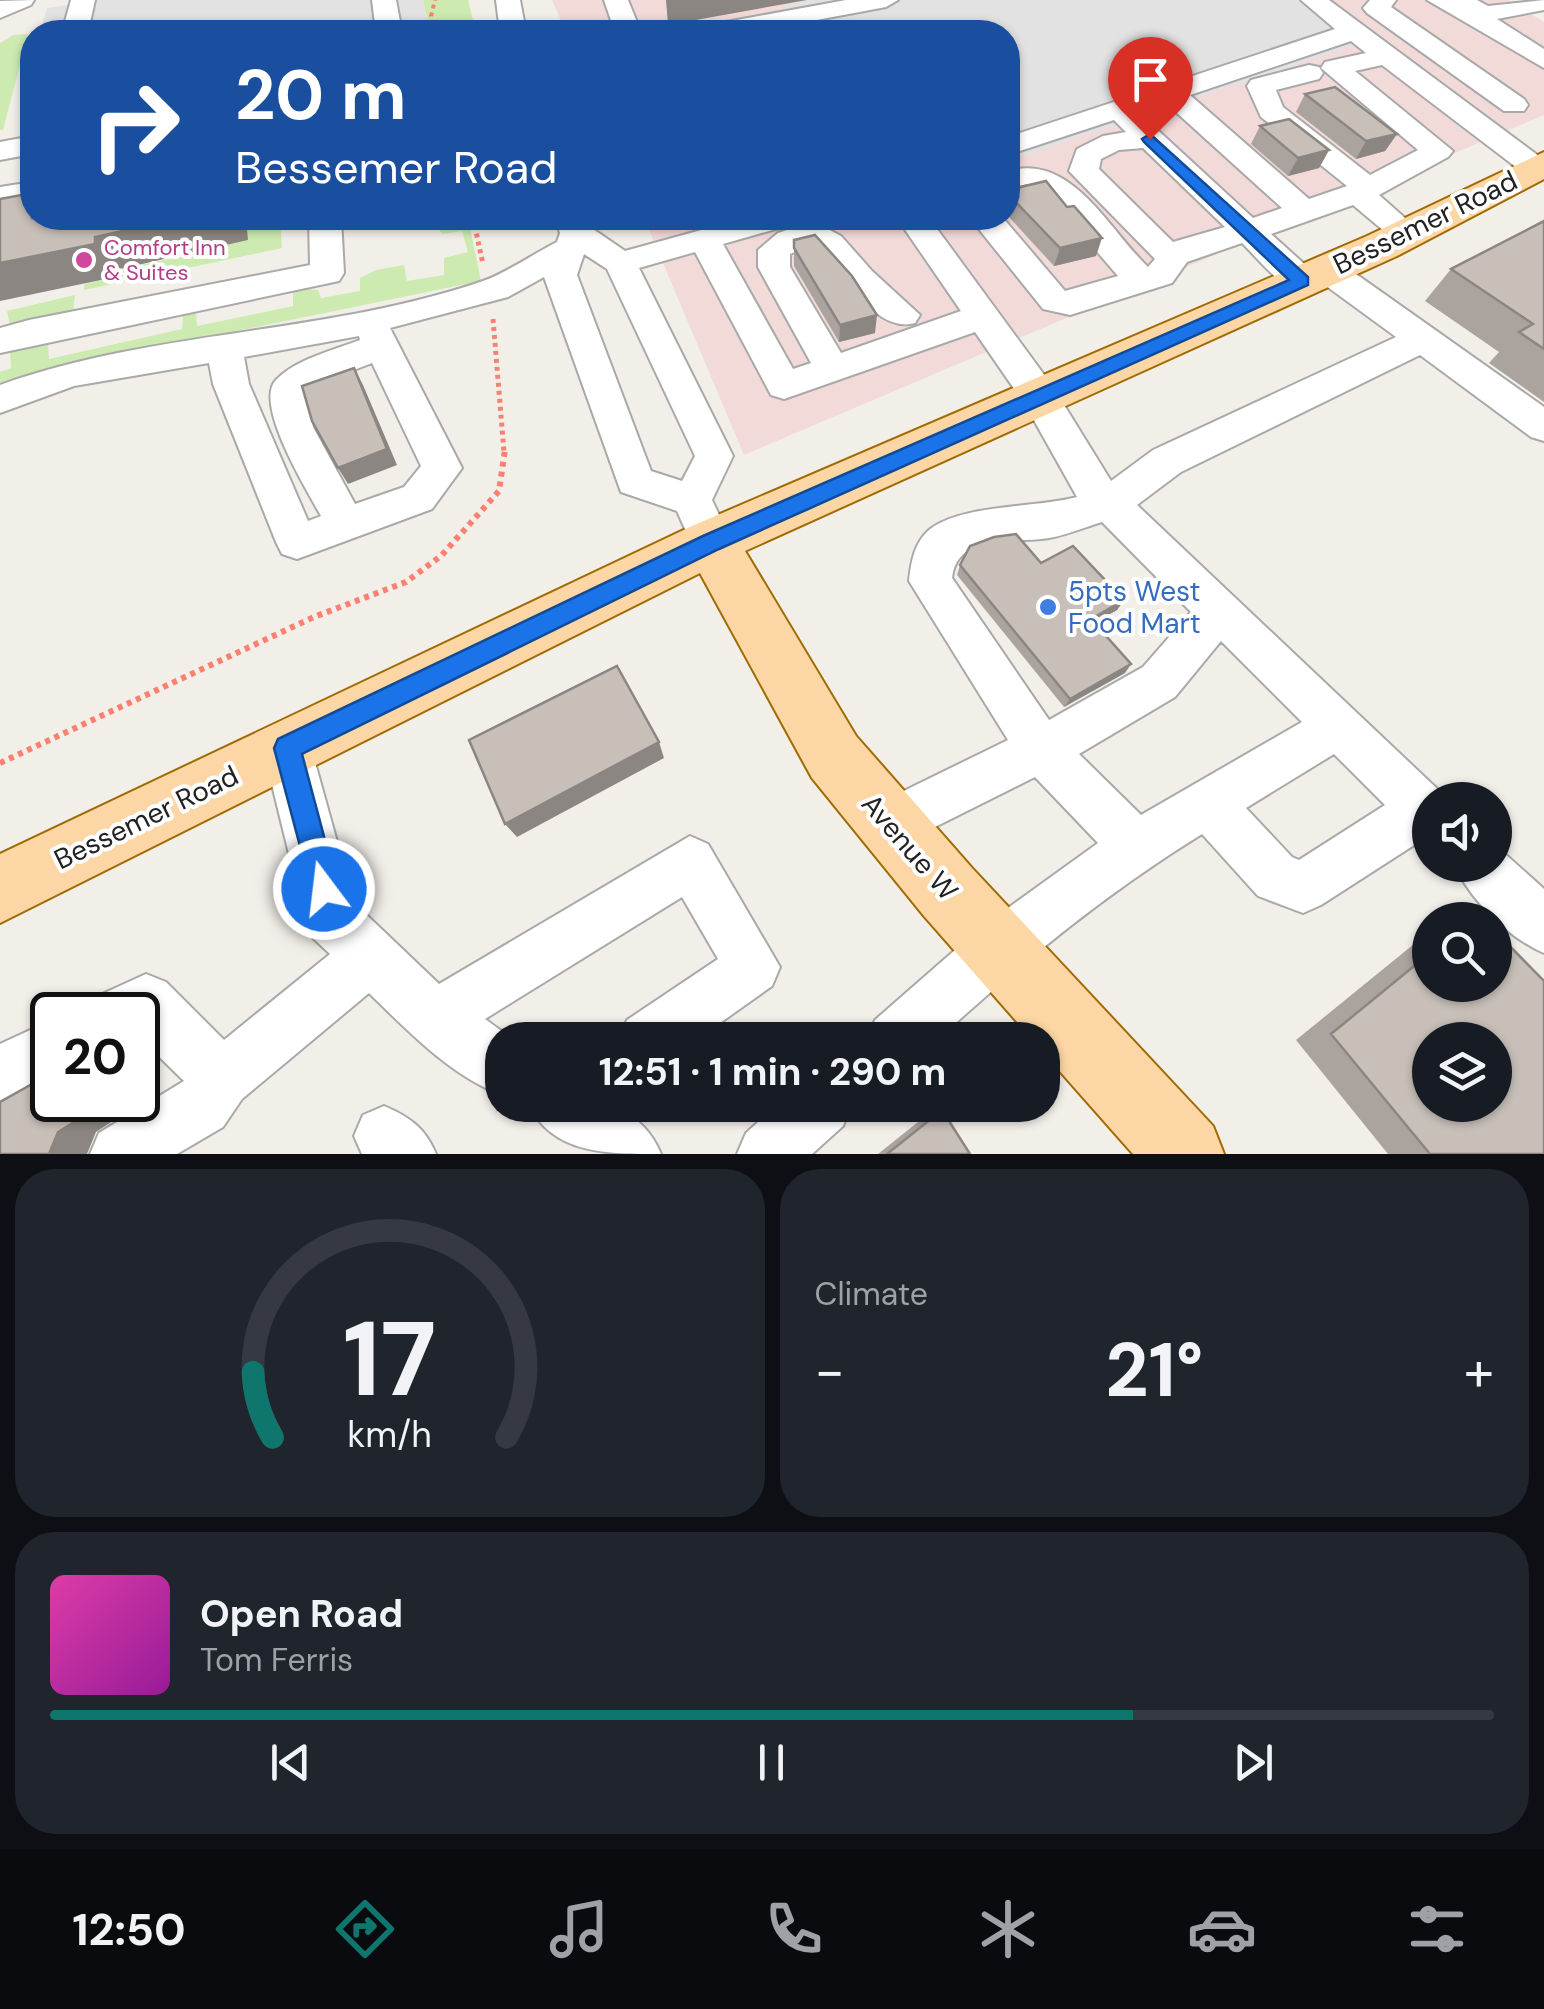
<!DOCTYPE html>
<meta charset="utf-8">
<style>
:root{--surface:#171b24;--page:#20242c;--text:#f1f3f6;--muted:#9ea1a6;--line:#363941;--accent:#0f766e}
body{margin:0;font-family:"DM Sans",sans-serif;background:var(--page);color:var(--text);height:100vh;display:flex;flex-direction:column;font-size:38px;white-space:nowrap}
*{box-sizing:border-box;margin:0}
p{font-size:32px;color:var(--muted)}
.icon{flex:none;width:55px;height:55px;fill:none;stroke:currentColor;stroke-width:2;stroke-linecap:round;stroke-linejoin:round}
.map{position:relative;height:1154px;overflow:hidden}
.drawer{display:flex;flex-direction:column;gap:15px;padding:15px;background:#0d0f14;flex:1}
.drawer>*{flex:none}
.guide{position:absolute;left:20px;top:20px;width:1000px;height:210px;border-radius:40px;box-shadow:0 2px 8px #0004;background:#1a4fa0;color:#fff;overflow:hidden}
.fabs{position:absolute;left:1412px;top:782px;display:grid;gap:20px}
.fabs a{display:grid;place-items:center;width:100px;height:100px;border-radius:50%;background:var(--surface);box-shadow:0 2px 8px #0004;font-size:50px}
.speed{position:absolute;left:30px;top:992px;display:flex;gap:20px;font-size:50px;font-weight:700;text-align:center}
.speed>*{display:grid;place-content:center;width:130px;height:130px;border-radius:50%;background:var(--surface);box-shadow:0 2px 8px #0004;line-height:1}
.speed .limit{border:5px solid #111;border-radius:15px;background:#fff;color:#111}
.pin{position:absolute;display:grid;place-items:center;width:85px;height:85px;color:#fff;margin:-102px -42px;border-radius:50% 50% 50% 0;rotate:-45deg;box-shadow:0 0 10px #0007}
.pin .icon{rotate:45deg}
.me{position:absolute;width:110px;margin:-55px;rotate:345deg;stroke-linejoin:round;filter:drop-shadow(0 0 8px #0008)}
.turn{display:flex;align-items:center;gap:35px;height:210px;padding:0 50px;font-size:45px}
.turn .icon{width:130px;height:130px;stroke-width:2.5}
.turn b{display:block;font-size:70px;line-height:85px}
.big{font-size:75px;font-weight:700;line-height:1.1}
.drawer .widget{flex:1;display:flex;flex-direction:column;justify-content:center;gap:15px;min-width:0;padding:0 35px;border-radius:40px;background:var(--page)}
.drawer .dial{align-items:center;gap:0}
.dial svg{height:260px;overflow:visible;fill:none;stroke:var(--line);stroke-width:7;stroke-linecap:round;text-anchor:middle}
.dial text{fill:var(--text);stroke:none}
.song{display:flex;align-items:center;gap:30px}
.cover{width:120px;height:120px;border-radius:15px;background:linear-gradient(135deg,hsl(320 70% 55%),hsl(300 70% 35%))}
.played{height:10px;border-radius:5px;background:linear-gradient(90deg,var(--accent) 75%,var(--line) 75%)}
.keys{display:flex;justify-content:space-around;direction:ltr}
.heat{display:flex;justify-content:space-between;align-items:center;font-size:55px;direction:ltr}
.drawer .tiles{flex:1;display:grid;gap:15px;grid-template-columns:1fr 1fr}
.widget:last-child{grid-column:span 2}
.trip{position:absolute;left:485px;top:1022px;width:575px;height:100px;border-radius:40px;background:var(--surface);box-shadow:0 2px 8px #0004;font-weight:700;line-height:100px;text-align:center}
.tab-bar{display:flex;height:160px;justify-content:space-around;align-items:center;background:#090b0e;color:var(--muted)}
.tab-bar .icon{width:70px;height:70px}
.tab-bar .current{color:var(--accent)}
.tab-bar b{font-size:45px;color:var(--text)}
.map>svg:first-child{display:block}
</style>
<div class="map">
<svg width="1544" height="1154" viewBox="0 0 1544 1154">
<rect width="100%" height="100%" fill="#f2efe9"/>
<!-- commercial -->
<path fill="#f2dad9" d="M552,0h956l36,22v93l-800,340 -100,-237h364v-186h-442z"/>
<!-- grass -->
<path fill="#cdebb0" d="M423,0h45l8,32h-46z
M28,34l-25,96h-3v-87l13,-8z
M256,218h24l2,30 -198,42v-6l36,-8v-7l94,-19 42,-25z
M460,218h8l13,63 -425,87 -56,17v-13l11,-4 -1,-18 38,-9 1,18 133,-30 1,-16 13,-3 1,16 96,-20v-18l25,2 3,8 39,-7v-13l16,-8 28,-5 3,16 37,-6v-17l24,-6 -6,-21 -20,3 -4,-6 23,-6z
M75,295l-2,17 -63,13 -3,-14z"/>
<!-- parking -->
<path fill="#e2e2e2" d="M70,0h353l7,32h-390l7,-24 20,-3z
M807,0h523l52,36 -374,125v-129h-203l-23,-27z"/>
<g fill="none" stroke-linecap="round" stroke-linejoin="round">
<defs>
<path id="minor" d="M34,0l-3,5 -31,13v-17z
M71,0h24l-7,32h-26z
M372,0h24l6,32h-26z
M496,0h24l6,32h-26z
M604,0h24l13,32h-26z
M846,0h52l-12,7 -133,25h-51l13,-8z
M1301,0h28l215,160v15l-19,-1 -143,-109 -27,6 98,80 -5,6 -69,38 44,39 -5,7h-22l-43,-36 -82,29 40,36 4,-8 12,-3 12,3 205,145v34l-13,-4 -111,-82 -239,117 -44,33 312,295h-19v40l-5,-2 -104,67 -18,8 -45,-17 -56,-62c-96,59 -182,130 -265,206h-70l8,-20 104,-91 119,-86 -63,-66 -144,72 -18,-7 -7,-18 7,-18 135,-66 -99,-159c2,-18 5,-38 20,-51 32,-26 107,-22 148,-33l-51,-91 -51,-74 -191,67 -13,-4 -76,-143 -56,16 94,188 -21,44 20,42 -6,12 -15,5 -15,-5 -19,-43 -56,-19 -77,-215 -36,20 -118,31 72,140 -30,41 -135,50 -15,-5 -6,-12 -63,-158 -4,-21 -135,23 -74,27v-28c156,-56 326,-50 483,-104 25,-9 50,-27 74,-39l3,-9 -5,-15h30l5,9 35,24 120,-33h49l-4,7 -67,19 70,125 18,-6 -53,-96v-17l20,-17 24,-8 22,2 17,9 31,35 48,44 -5,8c-42,12 -75,-57 -104,-78l-21,9v13l51,86 120,-42 -64,-93h32l124,169 58,94 42,-31 243,-113 -78,-57 -4,9c-29,8 -52,-27 -72,-46l-55,19 -15,21 -102,32 -27,-6 -73,-91h33l62,73 53,-15 -75,-87 -16,-5 -19,5v-18c64,-18 100,58 140,96l7,-8 -86,-88 8,-22 26,-13 23,-4 -12,-12 -106,35v-18l327,-108zM1351,41l15,12 -41,9 -4,6 97,82 -48,25 -87,-68 -7,-17 43,-11 4,-6 -4,-6 -10,-2 -58,15 -4,6 14,31 86,69 -38,13 -119,-104zM1166,103l116,105 -29,10 -115,-106zM1143,148l82,79 -52,15 -74,-73 2,-10 18,-9zM584,254l23,15 88,187 -13,25 -31,-10 -74,-196zM359,336l1,4c-26,10 -64,19 -84,40 -23,24 32,112 45,136l-13,5 -59,-137 -5,-27zM372,363l49,103 -17,21 -49,17 -42,-77 -5,-32 28,-18zM1102,522l89,90 -48,55 -94,53 -97,-142c5,-46 62,-34 97,-40 18,-3 36,-11 53,-16zM1221,641l81,81 -161,93 -62,-61 96,-57zM1334,754l51,51 -86,55 -7,-3 -46,-49z
M1370,0h26l-5,7 133,92 4,6 -4,6h-20l-137,-98 -4,-5z
M1427,0h50l11,6 56,-6v10l-47,9 47,30v19z
M32,136v18l-32,6v-18z
M32,182v18l-32,5v-18z
M309,218h32l3,55 -5,8 -339,72v-25l29,-8 281,-55z
M287,725l17,7 7,16 43,155 85,81 251,-148 18,8 72,123 -8,19 -76,54h-77l8,-20 91,-61 -36,-62 -197,122 29,21h-12v55c-51,-19 -94,-64 -133,-102l-127,106 -19,28 -46,27h-87l9,-21 85,-52 -46,-45v-21h-46l8,-20 46,-21 20,8 58,58 106,-86 -17,-16 -8,-19 -42,-171 7,-16z
M1495,845l49,44v64c-34,-14 -75,-54 -89,-88h40z
M52,1020v58l-52,25v-59z
M529,1105c54,0 107,-11 132,49 -54,0 -108,0 -132,-49z
M777,1105h74l-8,21 -31,28h-75l9,-21z
M384,1106c26,11 41,22 52,48h-74l-8,-18 9,-21z"/>
<path id="major" d="M1544,152v27l-147,77 -652,295 111,185 116,132 241,258 11,28h-91l-91,-103v-11h-9l-109,-124 -112,-138 -112,-205 -700,350v-69l692,-328 675,-290z"/>
</defs>
<!-- minor casing -->
<use href="#minor" stroke="#a9a9a9" stroke-width="4"/>
<!-- major casing -->
<use href="#major" stroke="#a06b00" stroke-width="4"/>
<!-- path-far2 -->
<path stroke="#fa8072" stroke-width="4" stroke-dasharray="4 4" stroke-linecap="butt" d="M434,32l-3,-16 4,-16"/>
<!-- path-far1 -->
<path stroke="#fa8072" stroke-width="5" stroke-dasharray="4 4" stroke-linecap="butt" d="M473,218l10,46
M493,319l11,133"/>
<!-- path -->
<path stroke="#fa8072" stroke-width="6" stroke-dasharray="5 5" stroke-linecap="butt" d="M0,763l314,-146 92,-35 36,-27 57,-64 6,-41"/>
<!-- minor -->
<use href="#minor" fill="#fff" fill-rule="evenodd"/>
<!-- major -->
<use href="#major" fill="#fcd6a4" fill-rule="evenodd"/>
</g>
<!-- wall -->
<path fill="#aba49e" d="M1305,94l92,40 -12,17 -29,8 -60,-47z
M1260,126l69,24 -10,18 -31,8 -37,-32z
M1008,190l59,17 29,49 -42,10 -46,-50z
M1544,221v181l-55,-39 10,-11 -74,-51 26,-32z
M794,240l81,93 -36,9 -45,-76z
M1041,563l83,37 -7,10 -22,13 30,50 -61,34 -107,-132 3,-10z
M1478,913l7,7h-29z
M1430,931v54l114,169h-156l-92,-114z
M933,1110h9l28,44h-92z"/>
<!-- shaded-wall -->
<path fill="#8b8681" d="M666,0h141l-139,25z
M1397,134l-12,17 -29,8 10,-18z
M1329,150l-10,18 -31,8 10,-18z
M182,218h64l2,22 -128,29v7l-120,25v-38l95,-26z
M1102,238l-6,18 -42,10 6,-18z
M877,315l-2,18 -36,9 1,-17z
M354,368l9,17 34,80 -49,19 -10,-16z
M1124,600l-7,10 -32,18 6,-9z
M1131,664l-6,9 -61,34 6,-8z
M659,742l5,16 -147,79 -12,-13z
M91,1100h35l2,11 -32,21 -9,22h-38l9,-22z"/>
<!-- building -->
<path fill="#c7bfb8" stroke="#8b8681" stroke-width="2.5" fill-rule="evenodd" d="M1335,87l62,47 -31,7 -61,-47z
M1289,119l40,31 -31,8 -38,-32z
M1046,181l21,26 7,-1 28,32 -42,10 -52,-54v-4z
M32,193v25h150l-87,19v7l-95,19v-64z
M1544,221v128l-25,-17 14,-8 -82,-55z
M815,235l37,41 25,39 -37,10 -46,-77v-8z
M354,368l33,81 -49,19 -26,-47 -10,-35z
M1016,534l25,29 32,-17 51,54 -33,19 40,45 -61,35 -110,-134 10,-19 24,-9z
M617,666l42,76 -154,82 -36,-84z
M1478,913l7,7h-15z
M1495,931l49,50v173h-114l-99,-120 99,-81v32h65zM1430,1040h65v65h-65z
M52,1073v27h39l1,11 -34,21 -9,22h-49v-52z
M942,1110l28,44h-83z"/>
<!-- route -->
<path fill="#1a73e8" stroke="#114b97" stroke-width="2.5" d="M1150,134l158,143v8l-589,264 -417,205 36,135 -4,10 -10,4 -10,-4 -40,-151 4,-9 425,-203 586,-256 -145,-138 -2,-3z"/>
<!-- markers -->
<circle fill="#d1479c" stroke="#fff" stroke-width="4" cx="84" cy="260" r="10"/>
<circle fill="#3f7fe0" stroke="#fff" stroke-width="4" cx="1048" cy="607" r="10"/>
<g text-anchor="middle" stroke-width="8" stroke-linejoin="round" paint-order="stroke">
<!-- far-hotel labels -->
<g font-size="22" fill="#b23c85" stroke="#fff" text-anchor="start">
<text x="104" y="255">Comfort Inn<tspan x="104" dy="25">&amp; Suites</tspan></text>
</g>
<!-- street labels -->
<g font-size="28" fill="#222" stroke="#fff">
<text transform="translate(1425 222) rotate(-26)" y="10">Bessemer Road</text>
<text transform="translate(146 817) rotate(-26)" y="10">Bessemer Road</text>
<text transform="translate(910 847) rotate(49)" y="10">Avenue W</text>
</g>
<!-- shop labels -->
<g font-size="28" fill="#366cbe" stroke="#fff" text-anchor="start">
<text x="1068" y="601">5pts West<tspan x="1068" dy="32">Food Mart</tspan></text>
</g>
</g>
</svg>
<div class="fabs">
<a><svg class="icon" aria-label="sound" viewBox="0 0 24 24"><path d="M4 9h4l5-4v14l-5-4H4zM17 9q2 3 0 6"/></svg></a>
<a><svg class="icon" aria-label="search" viewBox="0 0 24 24"><circle cx="10" cy="10" r="6"/><path d="M15 15l6 6"/></svg></a>
<a><svg class="icon" aria-label="layers" viewBox="0 0 24 24"><path d="M12 4l9 5-9 5-9-5zM3 14l9 5 9-5"/></svg></a>
</div>
<div class="speed"><div class="limit">20</div></div>
<div class="pin" style="left:1150px;top:139px;background:#d93025"><svg class="icon" aria-label="arrive" viewBox="0 0 24 24"><path d="M6 21V4h12l-3 4 3 4H6"/></svg></div>
<svg class="me" style="left:324px;top:889px" viewBox="-20 -20 40 40"><circle r="17" fill="#1a73e8" stroke="#fff" stroke-width="3"/><path d="M0-11L8 9 0 5-8 9z" fill="#fff"/></svg>
<div class="trip">12:51 · 1 min · 290 m</div>
<div class="guide">
<div class="turn"><svg class="icon" aria-label="right" viewBox="0 0 24 24"><path d="M7 20v-9h11M14 6l5 5-5 5"/></svg><div><b>20 m</b>Bessemer Road</div></div>
</div>
</div>
<section class="drawer">
<div class="tiles">
<div class="widget dial"><svg viewBox="0 0 100 80">
<path d="M14 69A42 42 0 1 1 86 69"/>
<path d="M14 69A42 42 0 0 1 8 49" stroke="#0f766e"/>
<text x="50" y="56" font-size="32" font-weight="700">17</text>
<text x="50" y="72" font-size="11">km/h</text>
</svg></div>
<div class="widget"><p>Climate</p>
<div class="heat"><a>−</a><b class="big">21°</b><a>+</a></div>
</div>
<div class="widget">
<div class="song"><i class="cover"></i><div><b>Open Road</b><p>Tom Ferris</p></div></div>
<div class="played"></div>
<div class="keys"><svg class="icon" aria-label="previous" viewBox="0 0 24 24"><path d="M18 5L8 12l10 7zM5 5v14"/></svg><svg class="icon" aria-label="pause" viewBox="0 0 24 24"><path d="M8 5v14M16 5v14"/></svg><svg class="icon" aria-label="next" viewBox="0 0 24 24"><path d="M6 5l10 7-10 7zM19 5v14"/></svg></div>
</div>
</div>
</section>
<nav class="tab-bar">
<b>12:50</b>
<svg class="icon current" aria-label="directions" viewBox="0 0 24 24"><path d="M12 3l9 9-9 9-9-9zM9 14v-3h6M13 9l2 2-2 2"/></svg>
<svg class="icon" aria-label="music" viewBox="0 0 24 24"><path d="M9 18V5l10-2v13"/><circle cx="6" cy="18" r="3"/><circle cx="16" cy="16" r="3"/></svg>
<svg class="icon" aria-label="phone" viewBox="0 0 24 24"><path d="M5 4h4l2 5-3 2q2 4 5 5l2-3 5 2v4C11 20 4 13 5 4z"/></svg>
<svg class="icon" aria-label="climate" viewBox="0 0 24 24"><path d="M12 3v18M4 7l16 10M4 17L20 7"/></svg>
<svg class="icon" aria-label="car" viewBox="0 0 24 24"><path d="M5 17H2v-5l4-1 3-4h7l3 4 3 1v5h-3M9 17h6M6 11h13"/><circle cx="7" cy="17" r="2"/><circle cx="17" cy="17" r="2"/></svg>
<svg class="icon" aria-label="filters" viewBox="0 0 24 24"><path d="M4 7h16M4 17h16"/><circle cx="9" cy="7" r="2"/><circle cx="15" cy="17" r="2"/></svg>
</nav>
